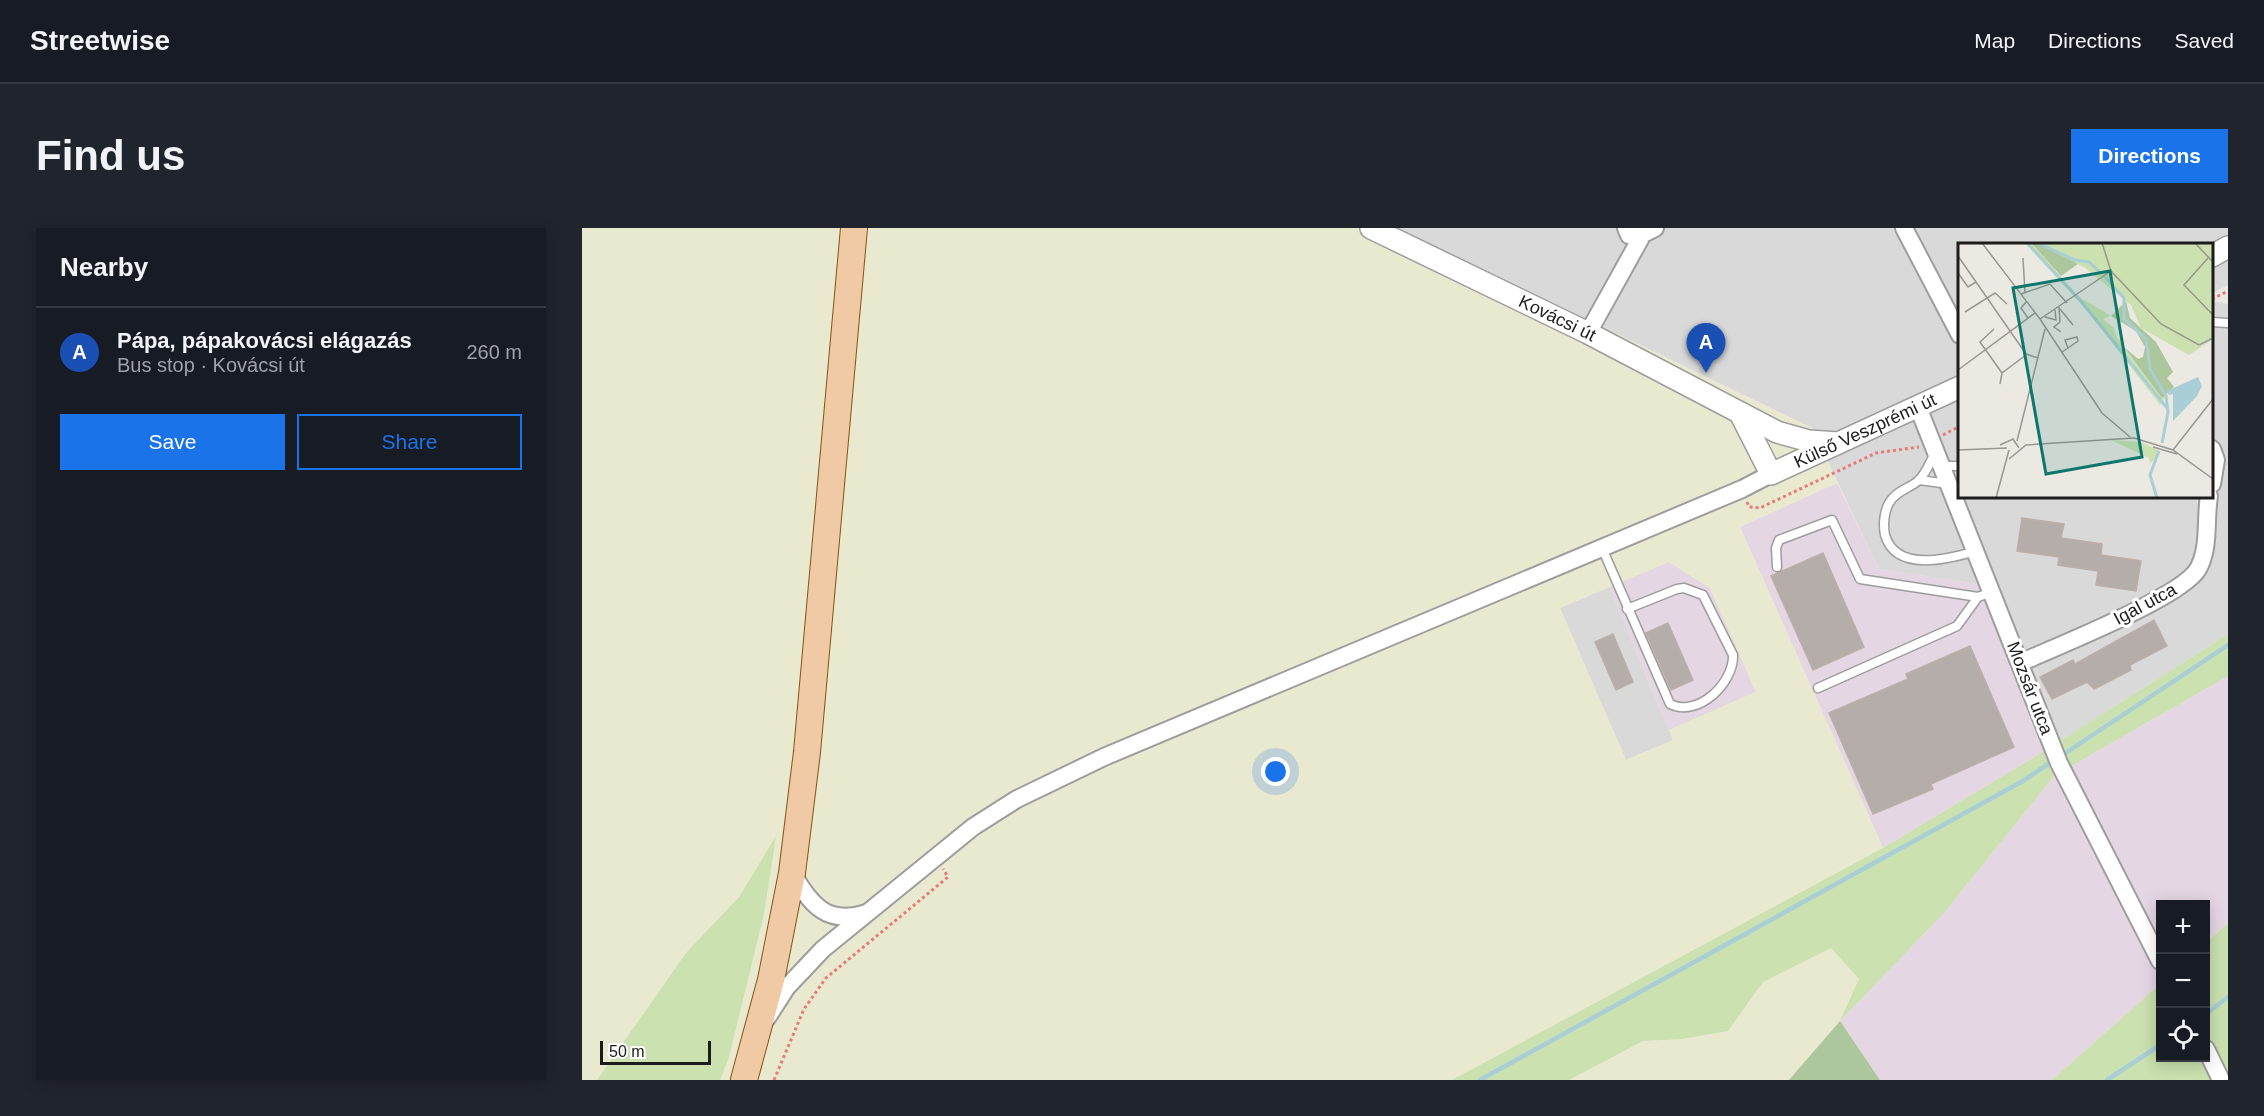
<!DOCTYPE html>
<meta charset="utf-8">
<style>
:root{--surface:#171b24;--page:#20242c;--text:#f1f3f6;--muted:#9ea1a6;--line:#363941;--accent:#1a73e8}
body{margin:0;font-family:Arial,sans-serif;background:var(--page);color:var(--text)}
.controls{position:absolute;right:18px;bottom:18px;display:grid;overflow:hidden;border-radius:0px;box-shadow:0 3px 15px #0003}
.controls button{width:54px;height:54px;display:grid;place-items:center;padding:0;border:0;border-bottom:2px solid var(--line);background:var(--surface);color:var(--text);font:30px sans-serif}
.scale{position:absolute;left:18px;bottom:15px;width:111px;box-sizing:border-box;padding-left:6px;border:3px solid #1c1c1c;border-top:0;font-size:16px;line-height:21px;white-space:nowrap;color:#1c1c1c;-webkit-text-stroke:4px #fff;paint-order:stroke}
.you{position:absolute;left:694px;top:544px;width:21px;height:21px;margin:-15px;border:4px solid #fff;border-radius:50%;background:#1a73e8;box-shadow:0 0 0 9px #1a73e833}
.badge{display:grid;place-items:center;width:39px;height:39px;border-radius:50%;background:var(--accent);color:#fff;font-size:20px;font-weight:700}
.pin{position:absolute;translate:-50% -50px;filter:drop-shadow(0 2px 3px #0008)}
.pin::after{content:'';position:absolute;top:32px;width:21px;height:18px;background:inherit;clip-path:polygon(0 0,100% 0,50% 100%)}
.list{margin:0;padding:0;list-style:none}
h2{display:flex;justify-content:space-between;align-items:center;height:78px;margin:0;padding:0 24px;font-size:26px}
h2 small{font-size:20px;font-weight:400;color:var(--muted)}
.list li{display:grid;grid-template-columns:39px 1fr auto;gap:18px;align-items:center;box-sizing:border-box;height:90px;padding:0 24px;border-top:2px solid var(--line)}
.list b{display:block;font-size:22px;white-space:nowrap}
.list p{margin:0;font-size:20px;white-space:nowrap;color:var(--muted)}
.list em{font-size:20px;font-style:normal;color:var(--muted)}
.actions{display:flex;gap:12px;padding:18px 24px}
.actions a{flex:1;padding:14px 0;border:2px solid var(--accent);border-radius:0px;text-align:center;font-size:21px;color:var(--accent)}
.actions .main{background:var(--accent);color:#fff}
.icon{flex:none;width:33px;height:33px;fill:none;stroke:currentColor;stroke-width:2;stroke-linecap:round;stroke-linejoin:round}
.map{position:relative;flex:none;width:1646px;height:852px;overflow:hidden;border-radius:0px}
header{display:flex;align-items:center;gap:36px;box-sizing:border-box;height:84px;padding:0 30px;background:var(--surface);border-bottom:2px solid var(--line)}
header strong{font-size:28px}
nav{display:flex;gap:33px;margin-inline-start:auto;font-size:21px}
.intro{display:flex;align-items:center;justify-content:space-between;box-sizing:border-box;height:144px;padding:0 36px}
h1{margin:0;font-size:42px}
.button{padding:15px 27px;border-radius:0px;background:var(--accent);color:#fff;font-size:21px;font-weight:700}
main{display:flex;gap:36px;padding:0 36px}
aside{flex:1;background:var(--surface);border-radius:0px;box-shadow:0 3px 15px #0003}
.map>svg:first-child{display:block}
.residential{fill:#dad9d9}
.industrial{fill:#e5d6e3}
.farmland{fill:#e9e9d0;fill-rule:evenodd}
.grass{fill:#cbe1af}
.forest{fill:#adc79d}
.lines{fill:none;stroke-linecap:round;stroke-linejoin:round}
.stream{stroke:#a9ced5;stroke-width:4.5}
.building{fill:#b5ada9;stroke:#bcafa8;stroke-width:1.5}
.service-casing{stroke:#9d9d9d;stroke-width:11}
.minor-casing{stroke:#9d9d9d;stroke-width:20}
.tertiary-casing{stroke:#9d9d9d;stroke-width:24}
.primary-casing{stroke:#825412;stroke-width:28}
.path{stroke:#e87b79;stroke-width:3;stroke-dasharray:3 3;stroke-linecap:butt}
.service{stroke:#fff;stroke-width:8}
.minor{stroke:#fff;stroke-width:16}
.tertiary{stroke:#fff;stroke-width:21}
.primary{stroke:#f0c9a5;stroke-width:26}
.labels{text-anchor:middle;dominant-baseline:central;stroke-width:6;stroke-linejoin:round;paint-order:stroke}
.street-label{font-size:18px;fill:#1c1c1c;stroke:#fff}
.inset-river{fill:none;stroke:#a9ced5;stroke-width:3}
.inset-road{fill:none;stroke:#999793;stroke-width:1.5}
.view{fill:#0f766e;fill-opacity:0.15;stroke:#0f766e;stroke-width:3}
.inset-edge{fill:none;stroke:#1c1c1c;stroke-width:3}
</style>
<header>
<strong>Streetwise</strong>
<nav><a>Map</a><a>Directions</a><a>Saved</a></nav>
</header>
<div class="intro"><h1>Find us</h1><a class="button">Directions</a></div>
<main>
<aside>
<h2>Nearby<small></small></h2>
<ul class="list">
<li><span class="badge" style="background:#1a4fb4">A</span><div><b>Pápa, pápakovácsi elágazás</b><p>Bus stop · Kovácsi út</p></div><em>260 m</em></li>
</ul>
<div class="actions"><a class="main">Save</a><a>Share</a></div>
</aside>
<div class="map">
<svg width="1646" height="852" viewBox="0 0 1646 852">
<rect width="100%" height="100%" fill="#ece9e3"/>
<path class="residential" d="M 816,0 L 1646,0 L 1646,57 L 1630,65 L 1630,16 L 1378,16 L 1378,268 L 1630,268 L 1630,73 L 1646,76 L 1646,406 L 1461,524 L 1397,356 L 1297,341 L 1230,200 Z
M 1027,359 L 1091,512 L 1044,532 L 978,380 Z"/>
<path class="industrial" d="M 1255,255 L 1297,341 L 1397,356 L 1461,524 L 1301,620 L 1158,299 Z
M 1087,334 L 1128,360 L 1174,464 L 1087,502 L 1027,359 Z
M 1646,448 L 1646,695 L 1624,715 L 1624,676 L 1578,676 L 1578,756 L 1470,852 L 1298,852 L 1258,793 L 1361,686 L 1472,548 Z"/>
<path class="farmland" d="M 0,0 L 816,0 L 1230,200 L 1255,255 L 1158,299 L 1301,620 L 870,852 L 0,852 ZM 1087,334 L 1128,360 L 1174,464 L 1087,502 L 1091,512 L 1044,532 L 978,380 Z
M 1249,720 L 1277,751 L 1258,793 L 1207,852 L 987,852 L 1061,813 L 1100,811 L 1146,803 L 1181,754 Z"/>
<path class="grass" d="M 1646,406 L 1646,448 L 1472,548 L 1361,686 L 1258,793 L 1277,751 L 1249,720 L 1181,754 L 1146,803 L 1100,811 L 1061,813 L 987,852 L 870,852 L 1301,620 L 1461,524 Z
M 194,608 L 182,686 L 147,829 L 138,852 L 15,852 L 104,725 L 157,669 Z
M 1646,695 L 1646,852 L 1470,852 L 1578,756 L 1578,830 L 1624,830 L 1624,715 Z"/>
<path class="forest" d="M 1258,793 L 1298,852 L 1207,852 Z"/>
<g class="lines">
<path class="stream" d="M 1479,528 L 1646,417
M 1624,786 L 1646,769
M 898,852 L 1441,553 L 1472,532
M 1525,852 L 1578,817"/>
</g>
<path class="building" d="M 1440,290 L 1482,296 L 1479,310 L 1520,316 L 1519,327 L 1559,333 L 1554,363 L 1514,357 L 1516,343 L 1476,337 L 1477,329 L 1435,323 Z
M 1241,325 L 1282,419 L 1231,442 L 1189,348 Z
M 1572,392 L 1585,418 L 1548,437 L 1549,442 L 1512,461 L 1505,454 L 1470,471 L 1458,449 L 1491,432 L 1493,436 Z
M 1086,395 L 1111,452 L 1089,462 L 1064,405 Z
M 1031,406 L 1051,454 L 1034,462 L 1013,414 Z
M 1388,418 L 1432,519 L 1349,556 L 1351,561 L 1291,586 L 1247,485 L 1326,451 L 1324,446 Z"/>
<g class="lines">
<g class="service-casing">
<path id="service" d="M 1630,94 L 1646,95
M 1353,225 C 1348,234 1344,246 1336,253 C 1326,261 1314,263 1307,275 C 1302,284 1301,297 1303,307 C 1314,345 1367,331 1394,323
M 1360,238 L 1378,238
M 1337,252 L 1367,256
M 1020,320 L 1088,476 C 1116,490 1152,455 1151,427 L 1121,367 L 1102,360 L 1095,361 L 1045,381
M 1195,339 L 1194,320 L 1197,312 L 1250,292 L 1278,351 L 1396,369 L 1410,364
M 1236,460 L 1375,398 L 1396,369"/>
</g>
<g class="minor-casing">
<path id="minor" d="M 1044,0 L 1047,7 L 1061,6
M 1322,0 L 1378,107
M 1006,105 L 1061,6 L 1073,0
M 1336,179 L 1477,535 L 1578,733
M 1630,221 L 1634,232 L 1630,256
M 1438,435 C 1473,419 1600,369 1616,341 C 1628,320 1623,292 1627,268
M 210,645 C 229,676 244,698 284,685
M 185,790 L 205,759 L 241,721 L 391,599 L 435,571 L 522,529 L 1160,261 L 1189,246
M 1624,821 L 1639,852"/>
</g>
<g class="tertiary-casing">
<g id="tertiary">
<path id="s1" d="M 789,0 L 1006,105 L 1195,204 L 1227,213 L 1256,215"/>
<path d="M 1630,28 L 1646,19"/>
<path id="s2" d="M 1158,185 L 1189,246 L 1378,159"/>
</g>
</g>
<g class="primary-casing">
<path id="primary" d="M 162,852 L 189,752 L 210,645 L 225,524 L 272,0"/>
</g>
<path class="path" d="M 1630,71 L 1646,63
M 1361,207 L 1378,198
M 1165,274 L 1167,279 L 1178,280 L 1294,225 L 1337,219
M 192,852 L 222,781 L 244,750 L 366,649 L 361,641"/>
<use href="#service" class="service"/>
<use href="#minor" class="minor"/>
<use href="#tertiary" class="tertiary"/>
<use href="#primary" class="primary"/>
</g>
<g class="labels">
<g class="street-label">
<text stroke="none"><textPath href="#s1" startOffset="207">Kovácsi út</textPath></text>
<text stroke="none"><textPath href="#s2" startOffset="172">Külső Veszprémi út</textPath></text>
<text transform="translate(1563 376) rotate(-28)">Igal utca</text>
<text transform="translate(1448 460) rotate(69)">Mozsár utca</text>
</g>
</g>
<g transform="translate(1376 15)">
<rect width="255" height="255" fill="#ece9e3"/>
<path d="M 67,0 L 73,0 L 121,54 L 153,73 L 145,76 L 156,85 L 159,95 L 204,154 L 210,151 L 202,162 L 132,71 ZM 79,0 L 255,0 L 255,96 L 231,112 L 183,85 L 173,62 L 127,25 ZM 153,197 L 183,199 L 200,207 L 199,215 L 192,220 L 191,215 Z" fill="#cbe1af"/>
<path d="M 73,0 L 79,0 L 120,21 L 103,33 ZM 168,58 L 172,75 L 198,99 L 215,129 L 209,135 L 216,144 L 204,155 L 166,104 L 180,116 L 185,114 L 187,104 L 178,88 L 153,73 Z" fill="#adc79d"/>
<path d="M 240,134 L 244,143 L 239,153 L 215,178 L 215,151 L 211,152 L 209,148 Z" fill="#a9ced5"/>
<path class="inset-river" d="M 69,0 L 122,57 L 209,165M 80,0 L 117,17 L 131,19 L 144,31M 147,34 L 166,55 L 166,76 L 188,96 L 192,126 L 208,153 L 210,169 L 204,200M 199,255 L 192,232 L 201,208"/>
<path class="inset-road" d="M 24,0 L 82,76 L 144,170 L 172,194M 144,0 L 153,28 L 203,81 L 241,102 L 255,95M 237,0 L 255,19M 0,13 L 68,111 L 80,115M 65,15 L 67,50M 250,15 L 226,42 L 255,72M 0,30 L 10,44 L 18,39M 63,51 L 92,41 L 109,60M 68,59 L 63,65 L 70,75M 101,64 L 102,79 L 96,84 L 103,89M 102,66 L 115,82M 7,69 L 37,50 L 49,61M 87,74 L 98,77 L 97,67M 82,76 L 153,28M 36,86 L 22,99 L 44,130M 104,109 L 110,105 L 120,98 L 119,94 L 107,97 L 110,105M 0,127 L 77,70M 42,141 L 44,130 L 68,112M 59,198 L 87,86M 42,202 L 55,196 L 61,205M 195,204 L 219,211M 0,207 L 49,205M 215,207 L 255,156M 51,216 L 68,202 L 176,195 L 215,207 L 255,236M 38,255 L 51,207"/>
<path class="view" d="M 152,28 L 184,214 L 88,231 L 55,45 Z"/>
<rect width="255" height="255" class="inset-edge"/>
</g>
</svg>
<div class="controls">
<button>+</button>
<button>−</button>
<button><svg class="icon" aria-label="locate" viewBox="0 0 24 24"><circle cx="12" cy="12" r="6"/><path d="M12 2v4M12 18v4M2 12h4M18 12h4"/></svg></button>
</div>
<div class="scale">50 m</div>
<div class="you"></div>
<div class="pin badge" style="left:1124px;top:145px;background:#1a4fb4">A</div>
</div>
</main>
